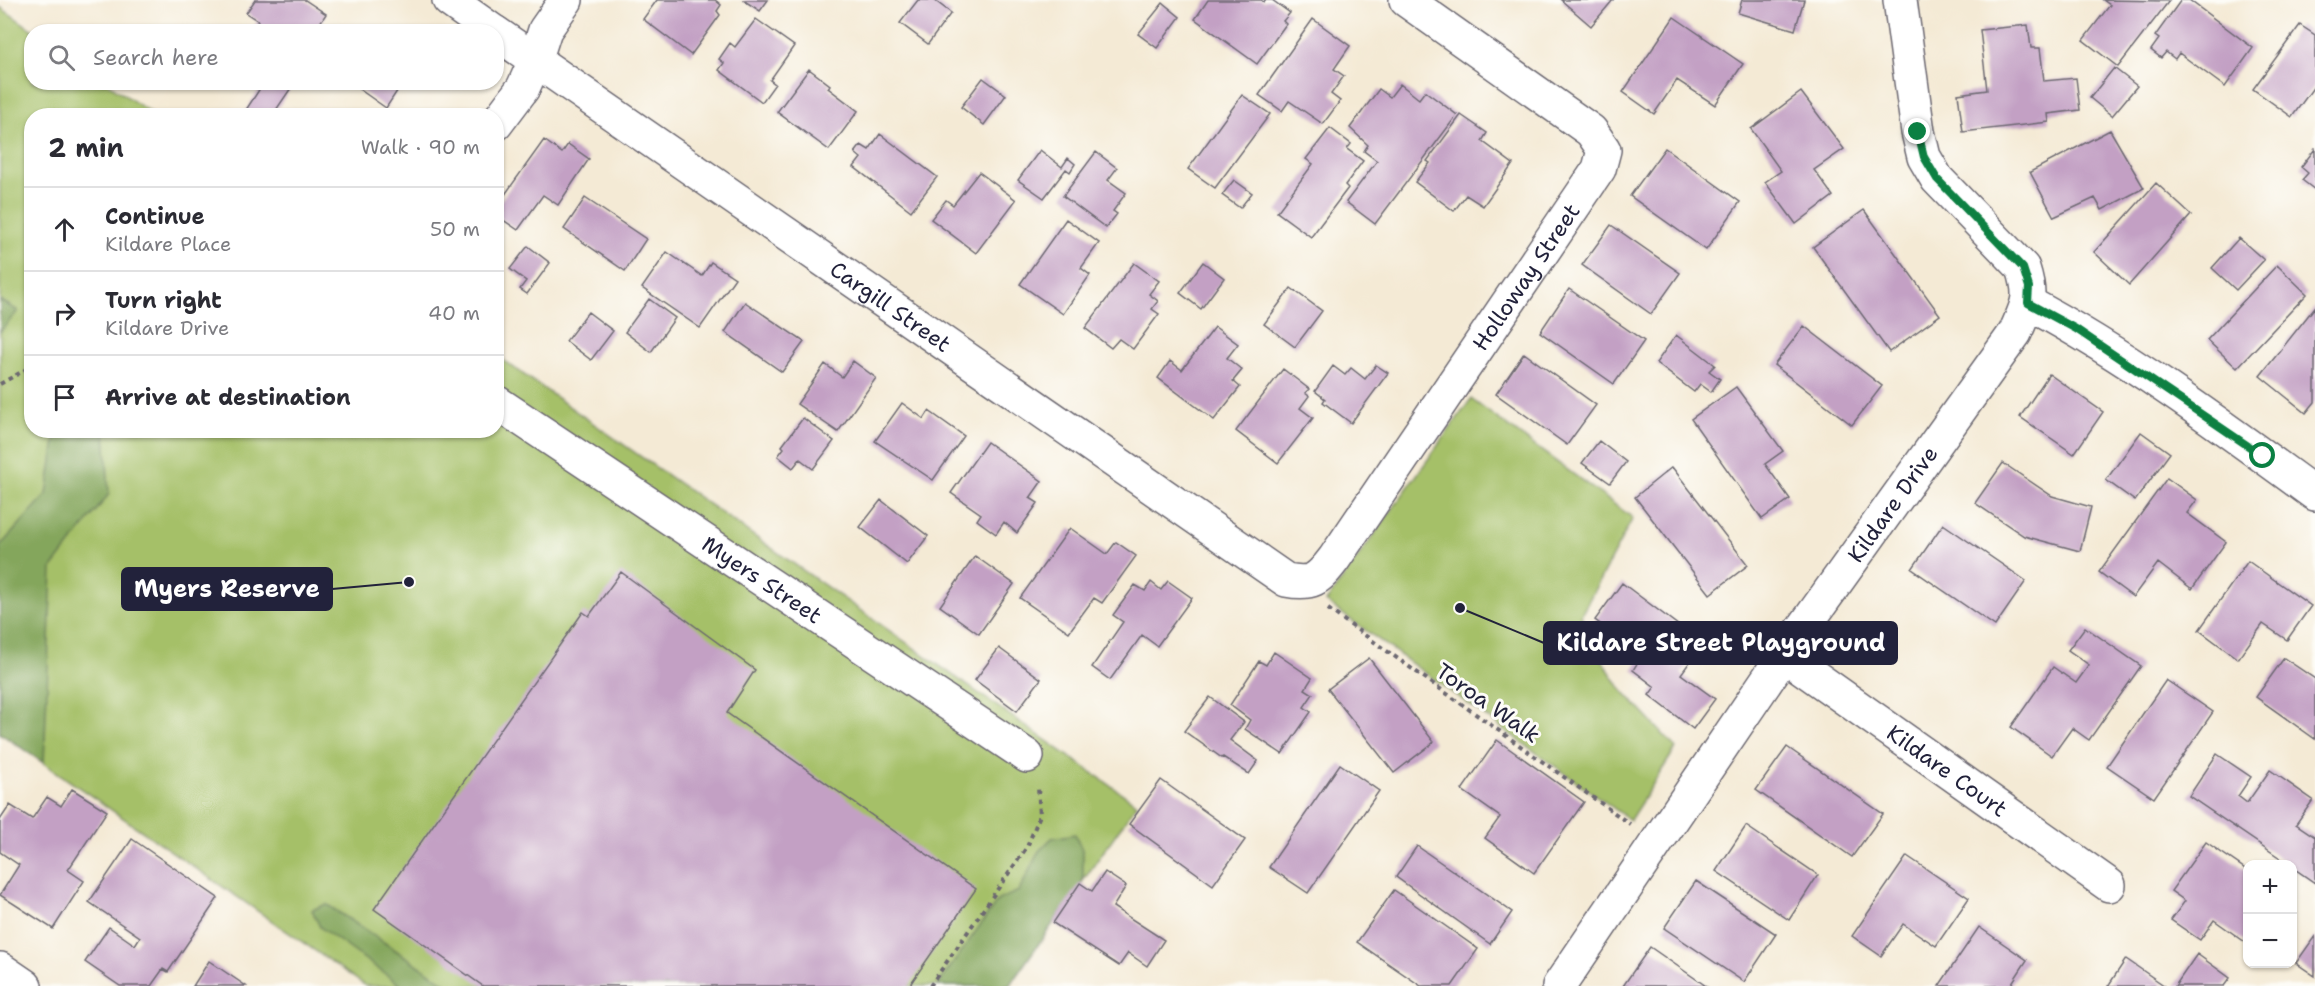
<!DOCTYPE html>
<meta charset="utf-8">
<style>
:root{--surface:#fff;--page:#f7f7f7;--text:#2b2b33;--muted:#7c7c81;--line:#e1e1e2}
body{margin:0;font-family:"Shantell Sans",sans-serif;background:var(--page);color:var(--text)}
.controls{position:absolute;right:18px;bottom:18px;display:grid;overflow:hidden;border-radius:12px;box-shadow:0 2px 4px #0004}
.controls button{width:54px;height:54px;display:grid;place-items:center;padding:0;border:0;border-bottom:2px solid var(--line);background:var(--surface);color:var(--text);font:30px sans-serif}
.stop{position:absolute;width:18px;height:18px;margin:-14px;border:4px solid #0b8043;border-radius:50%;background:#fff}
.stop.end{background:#0b8043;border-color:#fff;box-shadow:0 2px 6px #0008}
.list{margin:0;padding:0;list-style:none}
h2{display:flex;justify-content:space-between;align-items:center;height:78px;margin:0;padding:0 24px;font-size:26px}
h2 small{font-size:20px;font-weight:400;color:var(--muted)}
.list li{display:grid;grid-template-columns:39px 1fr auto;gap:18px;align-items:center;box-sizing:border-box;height:84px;padding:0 24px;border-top:2px solid var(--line)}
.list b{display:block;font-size:22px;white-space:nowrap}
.list p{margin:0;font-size:20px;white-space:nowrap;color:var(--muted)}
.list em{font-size:20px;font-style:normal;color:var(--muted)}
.icon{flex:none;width:33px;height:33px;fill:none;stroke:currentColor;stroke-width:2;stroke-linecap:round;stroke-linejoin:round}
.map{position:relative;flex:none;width:2315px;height:986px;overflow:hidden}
.search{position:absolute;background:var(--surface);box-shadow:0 2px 4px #0004;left:24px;top:24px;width:480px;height:66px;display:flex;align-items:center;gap:15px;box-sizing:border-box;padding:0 21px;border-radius:24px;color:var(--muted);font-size:22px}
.panel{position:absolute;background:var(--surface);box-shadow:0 2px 4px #0004;left:24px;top:108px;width:480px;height:330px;border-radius:24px}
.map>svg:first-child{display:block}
.green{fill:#a5c067;stroke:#647151;stroke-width:1.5}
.forest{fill:#84a65c;stroke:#53644c;stroke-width:1.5}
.building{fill:#c3a0c4}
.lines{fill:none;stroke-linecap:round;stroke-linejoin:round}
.minor-casing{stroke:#6c6871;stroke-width:36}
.path{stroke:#6c6871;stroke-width:4;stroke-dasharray:4.5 4.5;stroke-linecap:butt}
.minor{stroke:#fff;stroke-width:33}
.route{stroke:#0b8043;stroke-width:8}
.labels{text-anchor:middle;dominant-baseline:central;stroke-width:6;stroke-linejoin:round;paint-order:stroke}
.street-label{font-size:22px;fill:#22223b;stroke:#fdfcf7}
.leader{fill:none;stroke:#22223b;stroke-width:2}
.callout-dot{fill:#22223b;stroke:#fdfcf7;stroke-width:2}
.callout{fill:#22223b;stroke:#22223b;stroke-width:2}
.callout-label{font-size:24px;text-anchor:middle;font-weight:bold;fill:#fff}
</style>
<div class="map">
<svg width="2315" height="986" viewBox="0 0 2315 986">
<rect width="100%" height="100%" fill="#fdfcf7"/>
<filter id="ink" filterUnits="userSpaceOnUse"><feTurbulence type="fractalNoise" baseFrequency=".0167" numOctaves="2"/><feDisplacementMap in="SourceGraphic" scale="12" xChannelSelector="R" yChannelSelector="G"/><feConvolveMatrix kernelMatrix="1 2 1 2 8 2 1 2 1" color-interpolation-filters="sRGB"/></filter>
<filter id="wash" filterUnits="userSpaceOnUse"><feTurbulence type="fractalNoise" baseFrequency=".008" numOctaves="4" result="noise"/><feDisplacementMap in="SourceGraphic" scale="24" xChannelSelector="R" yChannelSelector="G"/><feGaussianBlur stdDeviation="1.35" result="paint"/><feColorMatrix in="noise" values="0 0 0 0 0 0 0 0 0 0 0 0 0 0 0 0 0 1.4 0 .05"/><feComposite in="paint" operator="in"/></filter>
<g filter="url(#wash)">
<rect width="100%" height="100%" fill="#f4ead5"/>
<path class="green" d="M 0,7 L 34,31 L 32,32 L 32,82 L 107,83 L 154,115 L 32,116 L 32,430 L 496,430 L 497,356 L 1137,804 L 1009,986 L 366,986 L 0,733 Z
M 1471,399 L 1633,518 L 1581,615 L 1594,648 L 1621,689 L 1676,748 L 1630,820 L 1326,602 Z"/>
<path class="forest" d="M 0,300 L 18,311 L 0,332 Z
M 105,431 L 109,494 L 52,568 L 44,763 L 0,733 L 0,546 L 47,494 L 56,434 Z
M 1075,834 L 1083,852 L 1083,881 L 1009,986 L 937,986 L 998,900 L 1019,891 L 1039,851 L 1052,838 Z
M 326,904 L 450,986 L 402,986 L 320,927 L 312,910 Z"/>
<g id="blocks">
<path class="building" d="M 255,0 L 305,0 L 326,14 L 314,32 L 250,32 L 258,21 L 246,13 Z
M 657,0 L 715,0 L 721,5 L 717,11 L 720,15 L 691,55 L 643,19 Z
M 743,0 L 768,0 L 760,11 Z
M 918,0 L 934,0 L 951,13 L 928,44 L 900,23 Z
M 1208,0 L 1261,0 L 1264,2 L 1265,0 L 1272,0 L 1290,13 L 1283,21 L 1286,24 L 1257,64 L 1195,19 Z
M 1561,0 L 1613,0 L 1591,26 Z
M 1742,0 L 1804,0 L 1795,30 L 1738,13 Z
M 2103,0 L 2169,1 L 2118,67 L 2083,40 L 2110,5 Z
M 2181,0 L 2189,0 L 2253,48 L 2225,87 L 2179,53 L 2175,59 L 2166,52 L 2161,58 L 2151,50 L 2159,39 L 2155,36 Z
M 1163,3 L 1180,17 L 1157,48 L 1138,34 Z
M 1674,17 L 1743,64 L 1715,105 L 1677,80 L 1654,114 L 1623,92 Z
M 756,19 L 794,46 L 770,80 L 775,84 L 762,102 L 719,70 L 724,63 L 719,59 L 730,43 L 735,47 Z
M 1313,19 L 1350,46 L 1334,69 L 1344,76 L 1331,94 L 1340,101 L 1323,124 L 1289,101 L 1282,111 L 1259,95 Z
M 2028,25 L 2031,48 L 2040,48 L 2044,81 L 2076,78 L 2080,110 L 2048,114 L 2049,122 L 1963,132 L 1958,94 L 1987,90 L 1980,30 Z
M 2300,25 L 2315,35 L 2315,85 L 2292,117 L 2253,89 Z
M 2114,68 L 2137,86 L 2112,116 L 2090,98 Z
M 809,69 L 830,85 L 828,88 L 858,111 L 829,150 L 777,112 Z
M 983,78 L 1006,95 L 984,125 L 961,107 Z
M 247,82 L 295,82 L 272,116 L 242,116 L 259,90 Z
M 349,82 L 403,82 L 386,108 Z
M 1400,84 L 1419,99 L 1425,91 L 1457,115 L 1375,224 L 1346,202 L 1377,161 L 1364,151 L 1368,145 L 1350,128 L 1379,89 L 1390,97 Z
M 1801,92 L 1844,149 L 1814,170 L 1833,196 L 1796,224 L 1765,182 L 1781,171 L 1751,129 Z
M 1242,95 L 1270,114 L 1215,188 L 1188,169 Z
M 1461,115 L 1487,133 L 1482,141 L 1513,164 L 1483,206 L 1466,195 L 1454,211 L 1415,182 L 1430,163 L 1427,161 Z
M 1330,128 L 1351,144 L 1347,149 L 1363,161 L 1345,185 L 1348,188 L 1311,237 L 1277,212 L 1313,164 L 1306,159 Z
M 2110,130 L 2144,188 L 2102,210 L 2095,198 L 2054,217 L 2030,172 Z
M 880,134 L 937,177 L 911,211 L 854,167 L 861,158 L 855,153 L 861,145 L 869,150 Z
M 544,140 L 562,153 L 568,144 L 589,159 L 558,205 L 543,195 L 518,230 L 496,215 L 496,207 Z
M 1665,148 L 1740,202 L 1706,250 L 1630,196 Z
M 2315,149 L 2315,190 L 2302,180 L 2308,173 L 2301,167 Z
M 1040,150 L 1062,167 L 1068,158 L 1075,164 L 1070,172 L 1066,169 L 1044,198 L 1018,180 Z
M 1096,152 L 1117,168 L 1108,180 L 1126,193 L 1113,211 L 1117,214 L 1106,228 L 1063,196 Z
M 979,172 L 1016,200 L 976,253 L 931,219 L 946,200 L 953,205 Z
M 1234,180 L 1252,193 L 1240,208 L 1222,195 Z
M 2156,183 L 2191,215 L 2129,285 L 2094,252 Z
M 585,198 L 646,239 L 625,271 L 564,229 Z
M 1864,210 L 1940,315 L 1889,352 L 1813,247 Z
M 1066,219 L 1099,243 L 1081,268 L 1090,275 L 1063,314 L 1020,284 Z
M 1611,225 L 1680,273 L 1651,314 L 1582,265 Z
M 2239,238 L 2264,260 L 2236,290 L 2212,268 Z
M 528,246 L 550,263 L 527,294 L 520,289 L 526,281 L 510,269 Z
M 667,252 L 702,276 L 711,262 L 735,278 L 700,328 L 642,288 Z
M 1203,262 L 1224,278 L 1201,309 L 1180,293 Z
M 1134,263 L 1159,281 L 1149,294 L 1158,301 L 1152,309 L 1159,314 L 1133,349 L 1119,339 L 1111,348 L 1085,328 Z
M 2277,265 L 2307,294 L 2237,368 L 2207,340 Z
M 1291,288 L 1322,311 L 1295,347 L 1264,324 Z
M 1569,289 L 1644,341 L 1614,384 L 1540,332 Z
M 649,299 L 675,318 L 651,352 L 625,332 Z
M 745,302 L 804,342 L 782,372 L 725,332 Z
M 2315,307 L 2315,402 L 2306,413 L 2260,376 Z
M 588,312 L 613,331 L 591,360 L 566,341 Z
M 1804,326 L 1882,386 L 1852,425 L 1774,365 Z
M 1215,327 L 1238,344 L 1227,358 L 1242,370 L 1233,381 L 1240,387 L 1214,420 L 1158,378 L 1170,361 L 1182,370 Z
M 1676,335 L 1715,365 L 1709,371 L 1720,379 L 1711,392 L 1700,384 L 1694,392 L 1656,363 Z
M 1524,353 L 1596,405 L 1567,445 L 1496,394 Z
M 853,361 L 876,378 L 838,432 L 797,404 L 825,364 L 842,377 Z
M 1376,365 L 1388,373 L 1351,423 L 1323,402 L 1325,399 L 1315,391 L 1333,366 L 1345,375 L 1351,368 L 1365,379 Z
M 1283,369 L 1309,389 L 1305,393 L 1309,396 L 1300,408 L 1313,418 L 1278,463 L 1236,431 Z
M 2049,374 L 2103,412 L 2074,454 L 2020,417 Z
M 1736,387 L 1783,451 L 1765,464 L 1790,499 L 1762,519 L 1691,419 Z
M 902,403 L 924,419 L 929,411 L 964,436 L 933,480 L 875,441 Z
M 803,418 L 834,441 L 813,469 L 800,459 L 793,468 L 778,456 L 784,448 L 782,446 Z
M 2141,432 L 2170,453 L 2135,501 L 2106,480 Z
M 1599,441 L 1626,462 L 1610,483 L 1582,463 Z
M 987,442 L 1042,481 L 1030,498 L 1038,503 L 1017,533 L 1004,522 L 996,534 L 977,520 L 981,514 L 951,493 Z
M 2003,463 L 2052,496 L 2091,507 L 2080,551 L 2024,536 L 1975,503 Z
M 1672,467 L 1748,565 L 1710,594 L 1635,497 Z
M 2167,478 L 2197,500 L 2187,513 L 2226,542 L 2192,589 L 2158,563 L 2133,597 L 2099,572 Z
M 881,500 L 928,536 L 907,564 L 860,527 Z
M 1943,524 L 2026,581 L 1995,626 L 1912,569 Z
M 1070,528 L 1107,554 L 1116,542 L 1136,556 L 1102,603 L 1094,598 L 1069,632 L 1020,598 Z
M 975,556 L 1014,584 L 979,634 L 940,606 Z
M 2248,561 L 2311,606 L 2287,640 L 2263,624 L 2238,659 L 2199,630 Z
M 621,572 L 755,670 L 727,713 L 976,889 L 909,986 L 483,986 L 374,909 L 583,612 L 589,616 Z
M 1168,581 L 1192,598 L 1157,646 L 1142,635 L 1110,680 L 1092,667 L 1123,622 L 1113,615 L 1135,585 L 1145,591 L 1151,582 L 1161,590 Z
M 1622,583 L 1703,644 L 1681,674 L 1715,699 L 1693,729 L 1649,695 L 1655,687 L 1633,670 L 1638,662 L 1626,653 L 1631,647 L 1595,620 Z
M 2085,627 L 2141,666 L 2089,740 L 2072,728 L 2052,756 L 2011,727 L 2053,667 L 2076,683 L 2089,665 L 2068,650 Z
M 999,648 L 1041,679 L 1017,711 L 975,680 Z
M 1274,652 L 1312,678 L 1305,689 L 1313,694 L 1304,707 L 1311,712 L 1282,754 L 1245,729 L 1250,720 L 1230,705 L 1259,661 L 1266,665 Z
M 1369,658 L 1434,742 L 1394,773 L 1328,689 Z
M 2284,658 L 2315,679 L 2315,739 L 2256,697 Z
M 2166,680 L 2213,712 L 2154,798 L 2107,766 Z
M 1210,697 L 1244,722 L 1230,740 L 1258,761 L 1249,774 L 1223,757 L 1222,758 L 1184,731 Z
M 1497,740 L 1584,802 L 1534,873 L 1485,838 L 1500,817 L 1462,790 Z
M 1787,747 L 1883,814 L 1852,857 L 1756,790 Z
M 2217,754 L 2251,777 L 2238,796 L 2247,803 L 2270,770 L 2313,800 L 2296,824 L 2315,837 L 2315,883 L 2292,867 L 2292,864 L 2289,864 L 2189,796 Z
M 1340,764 L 1379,791 L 1308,893 L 1269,867 Z
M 1161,780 L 1245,840 L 1213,885 L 1129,824 Z
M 72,789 L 107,811 L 68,870 L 84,881 L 53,929 L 0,895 L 19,865 L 0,852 L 0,820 L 10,805 L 32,819 L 47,797 L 61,806 Z
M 1746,826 L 1818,875 L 1789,920 L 1716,871 Z
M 132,839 L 218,898 L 168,972 L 163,969 L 151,986 L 120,986 L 85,962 L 109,927 L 135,945 L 140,937 L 89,902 Z
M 2206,842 L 2248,871 L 2248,944 L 2214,920 L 2200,940 L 2171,920 L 2185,901 L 2171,891 Z
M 1417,846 L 1512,912 L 1490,944 L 1396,877 Z
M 1907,856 L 1969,898 L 1936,946 L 1903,924 L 1881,956 L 1852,936 Z
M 1105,872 L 1126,886 L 1113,907 L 1164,940 L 1147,966 L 1128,953 L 1119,966 L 1053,923 L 1080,883 L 1092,891 Z
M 1696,881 L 1776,934 L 1744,982 L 1664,928 Z
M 1394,890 L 1478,949 L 1452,986 L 1421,986 L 1357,942 Z
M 1979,927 L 2027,960 L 2010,986 L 1939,986 Z
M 2315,936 L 2315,976 L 2296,963 Z
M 1650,947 L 1706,986 L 1623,986 Z
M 2197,954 L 2230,978 L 2224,986 L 2175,986 Z
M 2126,959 L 2165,986 L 2108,986 Z
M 209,961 L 246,986 L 193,986 Z"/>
</g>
</g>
<g filter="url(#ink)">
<use href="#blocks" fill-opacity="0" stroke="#6c6871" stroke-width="1.5"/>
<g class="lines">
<g class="minor-casing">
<g id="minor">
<path d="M 449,0 L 494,32"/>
<path id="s1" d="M 496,33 L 1286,580 C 1312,585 1318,580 1334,559 L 1599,169 L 1604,150 L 1591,131 L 1406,0"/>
<path d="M 496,124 L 523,88 L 535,61 L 545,30 L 566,0"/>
<path d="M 2028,303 C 2129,357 2222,426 2315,494"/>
<path id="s2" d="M 496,402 L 1027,756"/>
<path id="s3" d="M 1784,655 L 2109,885"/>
<path d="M 0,969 L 25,986"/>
<path id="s4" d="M 1559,986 L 1784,655 L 2015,333 C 2027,305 2033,299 2023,268 L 1937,179 L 1924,157 L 1918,132 L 1900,0"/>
</g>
</g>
<path class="path" d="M 0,384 L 32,366
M 1328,609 L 1630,824
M 930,986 L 1027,847 L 1040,815 L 1038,788"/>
<use href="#minor" class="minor"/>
</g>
</g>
<g class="lines" filter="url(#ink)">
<path class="route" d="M 1918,132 L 1924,157 L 1937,179 L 2023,268 L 2029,287 L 2028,303 L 2076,329 L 2263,456"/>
</g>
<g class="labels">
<g class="street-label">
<text stroke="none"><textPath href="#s1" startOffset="1359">Holloway Street</textPath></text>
<text stroke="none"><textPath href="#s1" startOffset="480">Cargill Street</textPath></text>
<text stroke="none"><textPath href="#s4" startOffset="586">Kildare Drive</textPath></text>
<text stroke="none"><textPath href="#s2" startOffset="320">Myers Street</textPath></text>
<text transform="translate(1488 703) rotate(35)">Toroa Walk</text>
<text stroke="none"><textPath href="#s3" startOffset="200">Kildare Court</textPath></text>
</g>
</g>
<path class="leader" d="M409 582L332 589M1460 608L1544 643"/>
<g class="callout-dot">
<circle cx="409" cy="582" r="6"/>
<circle cx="1460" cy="608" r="6"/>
</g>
<g class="callout">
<rect x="122" y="568" width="210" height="42" rx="6"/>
<rect x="1544" y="622" width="353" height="42" rx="6"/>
</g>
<g class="callout-label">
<text x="227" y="597">Myers Reserve</text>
<text x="1721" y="651">Kildare Street Playground</text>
</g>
</svg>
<div class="controls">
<button>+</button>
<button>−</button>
</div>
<div class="stop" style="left:2263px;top:456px"></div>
<div class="stop end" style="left:1918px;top:132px"></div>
<div class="search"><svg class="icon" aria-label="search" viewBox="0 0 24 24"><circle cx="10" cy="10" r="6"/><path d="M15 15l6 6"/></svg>Search here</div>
<section class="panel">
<h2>2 min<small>Walk · 90 m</small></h2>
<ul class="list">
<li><svg class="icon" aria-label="ahead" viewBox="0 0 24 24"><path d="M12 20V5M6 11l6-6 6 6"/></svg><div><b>Continue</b><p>Kildare Place</p></div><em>50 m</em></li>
<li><svg class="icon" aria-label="right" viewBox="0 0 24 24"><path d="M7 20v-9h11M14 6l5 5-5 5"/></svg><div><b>Turn right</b><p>Kildare Drive</p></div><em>40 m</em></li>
<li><svg class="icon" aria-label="arrive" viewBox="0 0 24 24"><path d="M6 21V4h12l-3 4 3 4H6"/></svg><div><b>Arrive at destination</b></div></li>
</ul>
</section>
</div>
